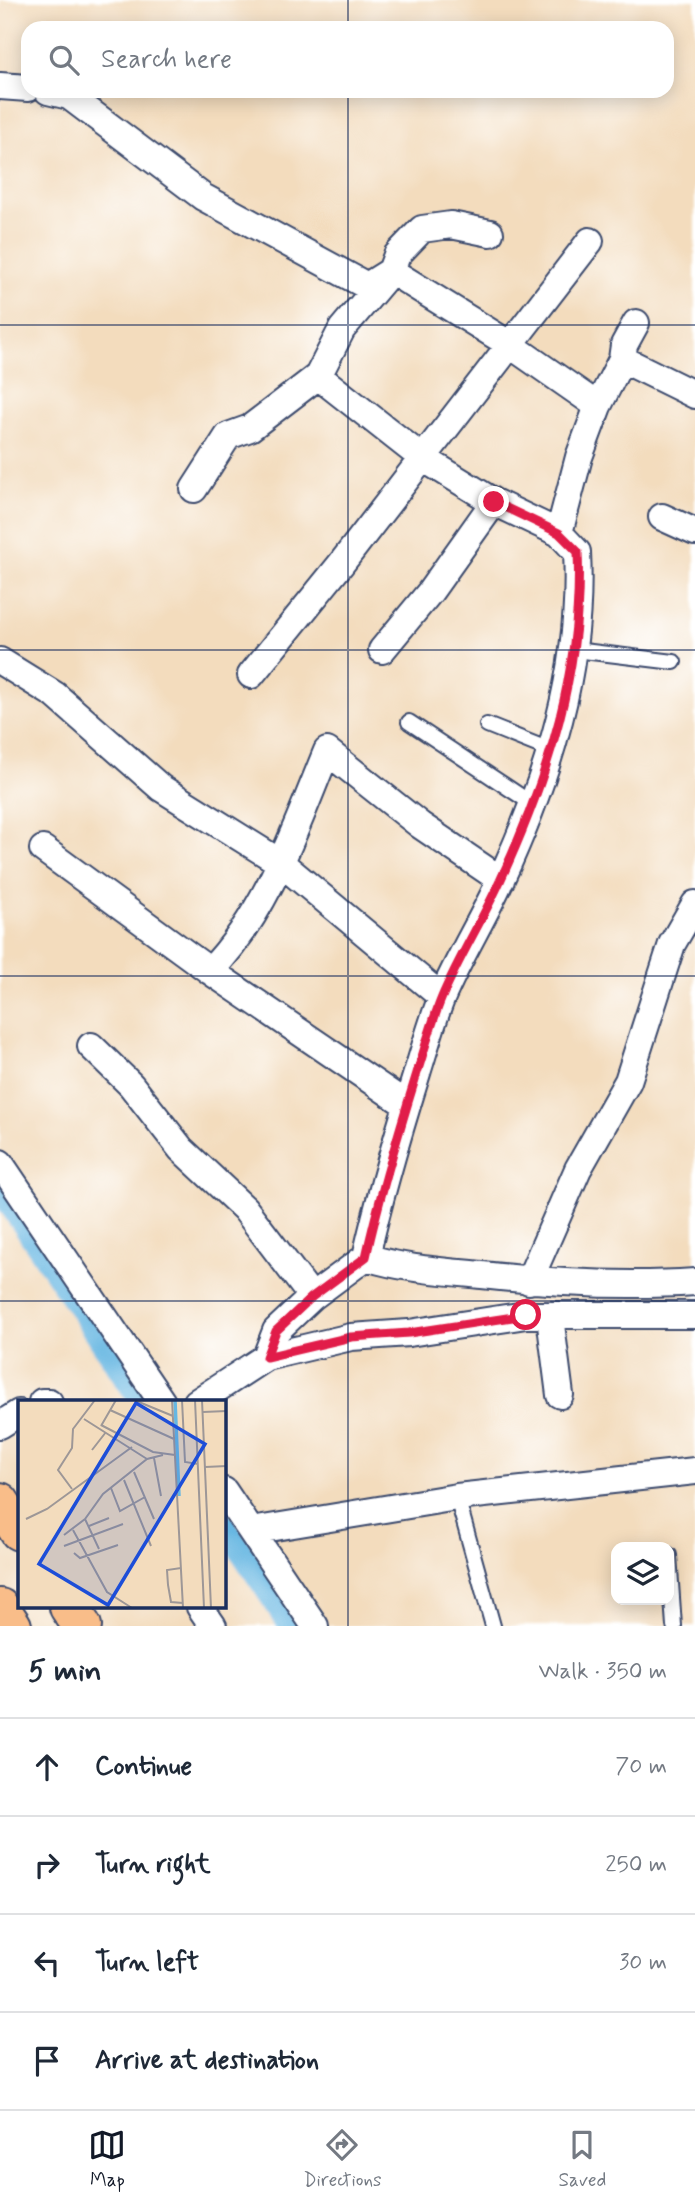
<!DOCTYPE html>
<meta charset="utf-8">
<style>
:root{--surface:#fff;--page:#f6f6f7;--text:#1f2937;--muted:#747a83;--line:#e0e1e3;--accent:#111827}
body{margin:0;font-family:Mynerve,sans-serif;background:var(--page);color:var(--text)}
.controls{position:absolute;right:21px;bottom:21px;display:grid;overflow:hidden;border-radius:14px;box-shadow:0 4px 18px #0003}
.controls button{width:63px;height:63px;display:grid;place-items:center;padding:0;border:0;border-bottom:2px solid var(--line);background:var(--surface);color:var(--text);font:35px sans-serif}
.stop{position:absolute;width:21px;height:21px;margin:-16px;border:5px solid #e11d48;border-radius:50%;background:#fff}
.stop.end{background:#e11d48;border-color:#fff;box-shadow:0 2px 7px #0008}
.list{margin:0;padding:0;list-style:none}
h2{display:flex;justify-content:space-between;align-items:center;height:91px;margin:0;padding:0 28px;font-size:30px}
h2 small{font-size:23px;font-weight:400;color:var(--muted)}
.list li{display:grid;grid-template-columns:46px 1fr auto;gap:21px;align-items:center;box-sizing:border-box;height:98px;padding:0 28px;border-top:2px solid var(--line)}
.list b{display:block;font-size:26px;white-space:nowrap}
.list em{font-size:23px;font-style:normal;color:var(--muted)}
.icon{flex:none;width:38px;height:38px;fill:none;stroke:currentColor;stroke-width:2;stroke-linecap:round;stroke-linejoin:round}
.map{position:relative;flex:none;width:695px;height:1626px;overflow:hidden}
.search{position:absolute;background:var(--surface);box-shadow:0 4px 18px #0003;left:21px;right:21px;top:21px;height:77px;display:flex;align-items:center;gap:18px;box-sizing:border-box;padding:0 24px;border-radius:21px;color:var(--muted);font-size:26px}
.sheet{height:483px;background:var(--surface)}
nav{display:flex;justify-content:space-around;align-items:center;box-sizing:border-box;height:98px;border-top:2px solid var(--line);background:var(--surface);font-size:19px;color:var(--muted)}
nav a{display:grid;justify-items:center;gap:4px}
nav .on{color:var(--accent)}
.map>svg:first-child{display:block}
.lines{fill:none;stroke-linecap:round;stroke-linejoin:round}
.canal{stroke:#67b7e2;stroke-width:24}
.lane-casing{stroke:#3b496c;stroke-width:18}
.street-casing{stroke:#3b496c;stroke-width:30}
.primary-casing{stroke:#3b496c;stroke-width:42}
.lane{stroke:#fff;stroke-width:14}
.street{stroke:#fff;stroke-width:26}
.primary{stroke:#f9bd89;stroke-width:38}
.route{stroke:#e11d48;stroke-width:9}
.grid{fill:none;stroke:#1b2f5e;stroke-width:2;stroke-opacity:0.55}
.inset-river{fill:none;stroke:#67b7e2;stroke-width:3.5}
.inset-road{fill:none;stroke:#9d9797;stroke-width:2}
.view{fill:#1d4ed8;fill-opacity:0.15;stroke:#1d4ed8;stroke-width:3.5}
.inset-edge{fill:none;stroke:#1b2f5e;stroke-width:3.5}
</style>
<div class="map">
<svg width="695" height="1626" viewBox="0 0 695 1626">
<rect width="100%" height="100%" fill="#fff"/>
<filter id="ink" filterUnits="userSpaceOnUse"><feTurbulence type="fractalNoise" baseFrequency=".0143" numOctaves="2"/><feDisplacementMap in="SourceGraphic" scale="14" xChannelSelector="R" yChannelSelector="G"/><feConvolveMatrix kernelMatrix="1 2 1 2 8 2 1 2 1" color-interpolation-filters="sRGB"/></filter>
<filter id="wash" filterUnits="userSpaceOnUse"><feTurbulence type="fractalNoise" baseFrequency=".00686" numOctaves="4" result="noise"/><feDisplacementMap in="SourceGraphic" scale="28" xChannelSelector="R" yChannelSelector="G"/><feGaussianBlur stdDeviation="1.57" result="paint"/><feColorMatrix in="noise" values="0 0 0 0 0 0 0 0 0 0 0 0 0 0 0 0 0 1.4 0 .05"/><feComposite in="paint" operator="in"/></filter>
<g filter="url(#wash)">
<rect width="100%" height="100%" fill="#f3dcbd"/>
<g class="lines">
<path class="canal" d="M 0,1189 L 142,1402
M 224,1525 L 291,1626"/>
</g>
</g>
<g filter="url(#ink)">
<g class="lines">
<g class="lane-casing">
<path id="lane" d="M 575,650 L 674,662
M 409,722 L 534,805
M 487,725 L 552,751
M 457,1497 L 493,1626
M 669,1555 L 674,1626"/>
</g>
<g class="street-casing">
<path id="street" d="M 0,86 L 28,88
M 48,91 L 69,96 L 203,197 L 367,286 L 391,271 L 509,344 L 598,406
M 622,359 L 695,395
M 318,376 L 421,457 L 494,502 L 559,533
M 194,489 L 228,436 L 250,428 L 318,376 L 342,329 L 391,271 L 397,255 L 422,229 L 451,225 L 490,233
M 662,517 L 695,532
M 382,650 L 430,592 L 494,502
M 0,661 L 55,695 L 161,788 L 281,863 L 442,997
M 251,675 L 341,564 L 590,241
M 43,849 L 210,971 L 407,1105
M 210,971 C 268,912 296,826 327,751 L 420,825 L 501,880
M 91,1046 L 131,1085 L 181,1149 L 245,1209 L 312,1297
M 0,1163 L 162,1402
M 366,1257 C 404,1269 442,1271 482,1275 C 553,1283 623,1287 695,1282
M 529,1281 L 578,1169 L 628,1081 L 672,944 L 695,904
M 550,1317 L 560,1395
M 266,1357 L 276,1331 L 312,1297 L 366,1257 C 380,1194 398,1134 417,1073 C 425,1048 432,1021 442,997 C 459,957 483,919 501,879 C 549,775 583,667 577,552 L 559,533 L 579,457 L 598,406 L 622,359 L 624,345 L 636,323
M 42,1402 L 49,1402
M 197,1402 L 266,1357 L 351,1337 L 409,1333 L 526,1315 L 695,1315
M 0,1425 L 19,1413
M 224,1491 L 315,1626
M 251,1531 L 457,1497 L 695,1471
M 200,1607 L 213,1626"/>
</g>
<g class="primary-casing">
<path id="primary" d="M 0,1502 L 19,1531
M 69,1607 L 82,1626
M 0,1608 L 12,1626"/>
</g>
<use href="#lane" class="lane"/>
<use href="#street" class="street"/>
<use href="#primary" class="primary"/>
</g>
</g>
<g class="lines" filter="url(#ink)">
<path class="route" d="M 494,502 L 559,533 L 578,552 C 583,667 549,775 501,879 C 483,919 459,957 442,997 C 432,1021 425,1048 417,1073 C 398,1134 380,1194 366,1257 L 312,1297 L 276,1331 L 266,1357 L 351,1337 L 409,1333 L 526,1315"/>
</g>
<path class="grid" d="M 348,0 L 348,28M 348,91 L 348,1626M 0,325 L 695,325M 0,650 L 695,650M 0,976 L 695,976M 0,1301 L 695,1301"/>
<g transform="translate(18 1400)">
<rect width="208" height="208" fill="#f3dcbd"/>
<path class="inset-river" d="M 157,0 L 161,96"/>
<path class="inset-road" d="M 116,0 L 155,16M 154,0 L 165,208M 164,0 L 167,62 L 180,64M 177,0 L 186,208M 184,0 L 193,208M 92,10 L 156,39M 185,12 L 209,11M 66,19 L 129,59M 83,25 L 135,52 L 157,55M 83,26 L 98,0M 74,50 L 88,32M 136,58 L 143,96M 187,67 L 209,66M 116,72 L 136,119M 106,80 L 133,146M 93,88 L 102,111 L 127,97M 54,89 L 40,70 L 54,48 L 55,29 L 77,0M 8,119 L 29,109 L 114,47M 67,119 L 81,149M 71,126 L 91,118M 55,130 L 89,192 L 114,208M 46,135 L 67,119 L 85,94 L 129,59 L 145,55M 46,146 L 105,124M 56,153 L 62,158 L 100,145M 163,168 L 149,170 L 150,185 L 153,202 L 165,203"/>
<path class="view" d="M 118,3 L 187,44 L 90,205 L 21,164 Z"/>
<rect width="208" height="208" class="inset-edge"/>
</g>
</svg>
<div class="controls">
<button><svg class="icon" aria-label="layers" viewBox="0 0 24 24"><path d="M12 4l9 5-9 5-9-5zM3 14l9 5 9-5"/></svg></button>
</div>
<div class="stop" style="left:526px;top:1315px"></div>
<div class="stop end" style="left:494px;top:502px"></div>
<div class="search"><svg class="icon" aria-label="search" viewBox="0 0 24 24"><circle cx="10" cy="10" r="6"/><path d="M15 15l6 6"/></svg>Search here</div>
</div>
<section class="sheet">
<h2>5 min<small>Walk · 350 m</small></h2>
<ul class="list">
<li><svg class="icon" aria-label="ahead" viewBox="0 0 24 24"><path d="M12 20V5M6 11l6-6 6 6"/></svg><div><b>Continue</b></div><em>70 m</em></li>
<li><svg class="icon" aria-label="right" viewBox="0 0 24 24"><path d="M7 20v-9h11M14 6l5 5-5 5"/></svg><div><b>Turn right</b></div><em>250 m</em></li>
<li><svg class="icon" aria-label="left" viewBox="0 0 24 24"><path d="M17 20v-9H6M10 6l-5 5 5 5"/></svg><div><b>Turn left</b></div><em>30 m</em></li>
<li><svg class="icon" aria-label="arrive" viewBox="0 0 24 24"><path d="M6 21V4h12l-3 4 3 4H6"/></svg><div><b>Arrive at destination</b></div></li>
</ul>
</section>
<nav>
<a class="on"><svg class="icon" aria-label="map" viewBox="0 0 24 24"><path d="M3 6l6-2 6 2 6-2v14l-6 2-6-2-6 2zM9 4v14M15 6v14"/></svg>Map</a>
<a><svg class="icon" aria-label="directions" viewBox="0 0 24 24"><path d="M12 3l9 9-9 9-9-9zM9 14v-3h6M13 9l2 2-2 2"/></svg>Directions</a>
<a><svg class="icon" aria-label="saved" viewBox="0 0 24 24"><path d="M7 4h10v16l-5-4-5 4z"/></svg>Saved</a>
</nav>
